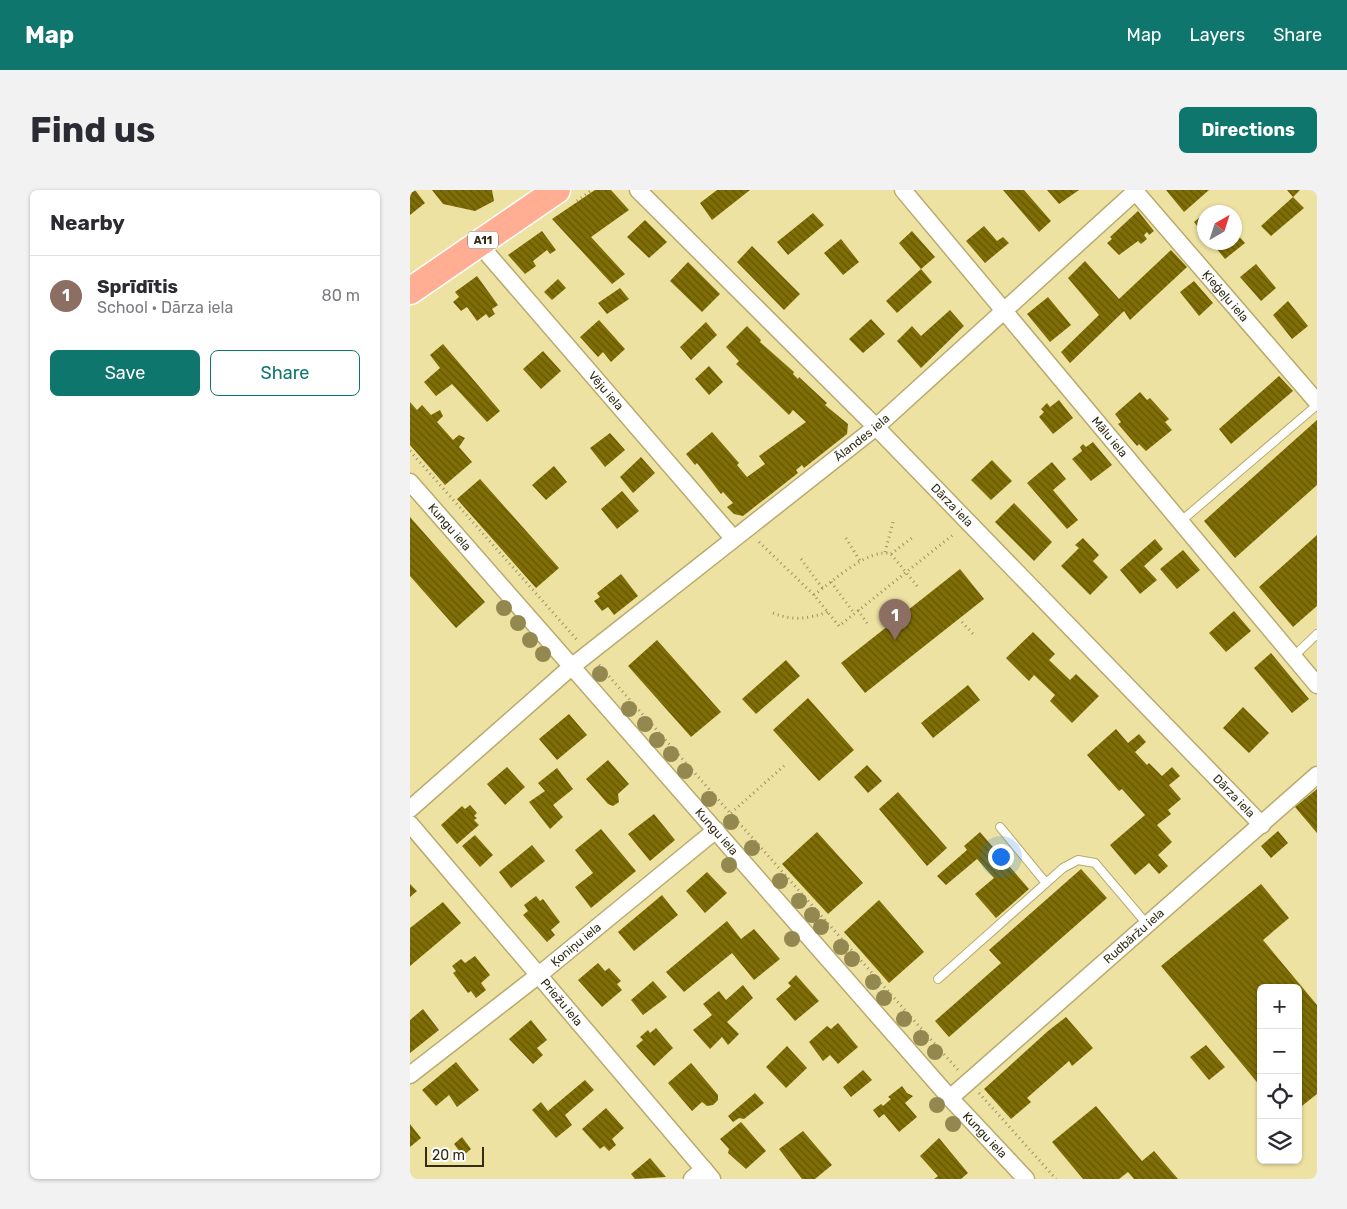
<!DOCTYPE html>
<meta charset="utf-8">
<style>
:root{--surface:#fff;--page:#f2f2f3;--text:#2b2b33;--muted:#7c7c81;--line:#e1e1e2;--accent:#0f766e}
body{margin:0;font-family:Rubik,sans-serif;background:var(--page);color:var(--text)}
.controls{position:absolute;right:15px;bottom:15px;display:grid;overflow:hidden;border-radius:8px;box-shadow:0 1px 4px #0004}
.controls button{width:45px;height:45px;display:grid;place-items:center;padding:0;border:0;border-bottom:1px solid var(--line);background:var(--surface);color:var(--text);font:25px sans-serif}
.compass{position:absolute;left:787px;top:15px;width:45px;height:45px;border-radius:50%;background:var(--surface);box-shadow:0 1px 4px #0004;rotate:39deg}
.scale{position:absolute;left:15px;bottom:12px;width:59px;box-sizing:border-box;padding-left:5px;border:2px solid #312c13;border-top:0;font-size:14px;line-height:18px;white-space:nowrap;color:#312c13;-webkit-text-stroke:4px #fff;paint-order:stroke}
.you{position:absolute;left:590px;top:666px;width:18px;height:18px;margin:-12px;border:4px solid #fff;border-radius:50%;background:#1a73e8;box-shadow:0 0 0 8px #1a73e833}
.badge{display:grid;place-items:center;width:32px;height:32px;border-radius:50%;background:var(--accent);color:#fff;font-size:16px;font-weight:700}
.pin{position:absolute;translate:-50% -41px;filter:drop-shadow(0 1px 2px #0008)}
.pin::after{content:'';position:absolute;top:26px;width:18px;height:15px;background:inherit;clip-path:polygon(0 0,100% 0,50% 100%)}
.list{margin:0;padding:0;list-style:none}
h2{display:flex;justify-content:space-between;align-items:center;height:65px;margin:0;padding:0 20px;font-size:21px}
h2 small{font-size:16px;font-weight:400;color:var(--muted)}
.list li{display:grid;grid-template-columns:32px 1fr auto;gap:15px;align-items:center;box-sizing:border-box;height:80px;padding:0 20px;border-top:1px solid var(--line)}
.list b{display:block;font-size:19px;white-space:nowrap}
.list p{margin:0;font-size:16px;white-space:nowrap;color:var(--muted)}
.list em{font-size:16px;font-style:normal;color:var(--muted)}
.actions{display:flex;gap:10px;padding:15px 20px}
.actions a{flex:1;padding:11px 0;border:1px solid var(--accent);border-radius:8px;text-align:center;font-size:18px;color:var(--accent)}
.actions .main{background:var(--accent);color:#fff}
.icon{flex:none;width:28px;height:28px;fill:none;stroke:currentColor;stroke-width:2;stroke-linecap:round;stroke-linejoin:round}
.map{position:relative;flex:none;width:907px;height:989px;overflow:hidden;border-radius:8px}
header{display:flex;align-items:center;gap:30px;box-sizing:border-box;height:70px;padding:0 25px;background:var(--accent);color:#fff}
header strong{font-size:24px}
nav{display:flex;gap:28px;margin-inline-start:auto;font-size:18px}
.intro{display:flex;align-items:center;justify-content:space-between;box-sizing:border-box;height:120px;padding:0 30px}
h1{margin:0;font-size:35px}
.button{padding:12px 22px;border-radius:8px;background:var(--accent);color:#fff;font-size:18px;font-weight:700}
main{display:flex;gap:30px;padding:0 30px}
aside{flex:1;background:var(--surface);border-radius:8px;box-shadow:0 1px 4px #0004}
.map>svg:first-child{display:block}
.building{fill:url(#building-back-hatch)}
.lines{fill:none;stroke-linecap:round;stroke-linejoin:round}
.service-casing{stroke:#b8ab6d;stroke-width:10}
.minor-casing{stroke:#b8ab6d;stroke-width:19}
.trunk-casing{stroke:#fff;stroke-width:29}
.path{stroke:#9a9162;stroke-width:3;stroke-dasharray:1 4;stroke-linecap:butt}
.service{stroke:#fff;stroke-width:8}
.minor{stroke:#fff;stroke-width:16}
.trunk{stroke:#ffae93;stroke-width:26}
.tree{fill:#928850}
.labels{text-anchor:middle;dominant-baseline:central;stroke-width:5;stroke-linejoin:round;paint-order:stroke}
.shield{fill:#fff;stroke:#6f6b5a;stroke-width:1}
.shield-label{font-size:11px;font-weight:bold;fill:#312c13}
.street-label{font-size:12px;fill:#312c13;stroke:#fff}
</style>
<header>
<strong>Map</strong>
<nav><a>Map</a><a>Layers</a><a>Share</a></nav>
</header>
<div class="intro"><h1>Find us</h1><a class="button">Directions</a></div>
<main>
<aside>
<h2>Nearby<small></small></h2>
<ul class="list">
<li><span class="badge" style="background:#8d6e63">1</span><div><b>Sprīdītis</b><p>School · Dārza iela</p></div><em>80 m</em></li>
</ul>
<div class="actions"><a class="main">Save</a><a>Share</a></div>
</aside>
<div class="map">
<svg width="907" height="989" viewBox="0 0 907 989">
<defs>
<pattern id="building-back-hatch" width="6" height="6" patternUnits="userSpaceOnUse" patternTransform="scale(1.25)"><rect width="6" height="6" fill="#7f6e05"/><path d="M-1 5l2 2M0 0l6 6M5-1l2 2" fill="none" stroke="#635605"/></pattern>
</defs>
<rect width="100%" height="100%" fill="#eee2a2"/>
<path class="building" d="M 0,0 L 5,0 L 15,13 L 0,25 Z
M 22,0 L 82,0 L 84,11 L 65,21 L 33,14 Z
M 185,0 L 201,0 L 219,20 L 181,47 L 215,84 L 202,94 L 142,29 Z
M 307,0 L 340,0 L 302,30 L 290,13 Z
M 593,0 L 614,0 L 641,31 L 629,42 Z
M 637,0 L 669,0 L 649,14 Z
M 756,0 L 799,0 L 774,22 Z
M 877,0 L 890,0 L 883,7 Z
M 883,7 L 894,18 L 861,46 L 851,36 Z
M 804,16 L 809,22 L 796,22 Z
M 728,21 L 744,41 L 739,45 L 737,42 L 734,45 L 737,49 L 731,54 L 728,51 L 709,65 L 697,53 L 702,49 L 700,47 Z
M 403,23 L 414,35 L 378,65 L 367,52 Z
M 794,24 L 794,45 L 784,32 Z
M 235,30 L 257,52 L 239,68 L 217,47 Z
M 574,36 L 587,51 L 593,47 L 599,53 L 575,73 L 556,51 Z
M 132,41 L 146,60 L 140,64 L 137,60 L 123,71 L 126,76 L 115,84 L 98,65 Z
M 502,41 L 525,67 L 511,79 L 489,53 Z
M 824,41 L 835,53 L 815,69 L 801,52 L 824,52 Z
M 431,49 L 449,72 L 433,85 L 414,63 Z
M 342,56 L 390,104 L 374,120 L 327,72 Z
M 761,60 L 777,77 L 720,130 L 714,121 L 660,173 L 651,162 L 689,125 L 658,88 L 675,71 L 709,109 Z
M 278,72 L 310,104 L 292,122 L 260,91 Z
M 846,74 L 866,98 L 851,111 L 830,87 Z
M 511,79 L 522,92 L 487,123 L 476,111 Z
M 67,86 L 88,115 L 82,119 L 85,124 L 79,128 L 76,124 L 67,131 L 57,117 L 51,121 L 43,112 L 49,107 L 45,102 Z
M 148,89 L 156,98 L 142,110 L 134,102 Z
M 784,91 L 803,113 L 789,126 L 770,102 Z
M 210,98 L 219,109 L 197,124 L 188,113 Z
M 638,107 L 661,135 L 640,152 L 617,124 Z
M 878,111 L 898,136 L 882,149 L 863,125 Z
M 540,120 L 554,136 L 511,178 L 487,151 L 502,136 L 511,146 Z
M 461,129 L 475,144 L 453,163 L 439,149 Z
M 189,130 L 215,159 L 201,172 L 193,162 L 188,167 L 170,147 Z
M 296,132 L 307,145 L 281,170 L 270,157 Z
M 337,136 L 351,150 L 350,152 L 384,182 L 383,184 L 388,189 L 389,187 L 417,213 L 415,215 L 438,234 L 437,244 L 394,278 L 392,275 L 386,280 L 388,283 L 333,326 L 324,324 L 317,317 L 323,313 L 313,302 L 311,304 L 287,273 L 285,275 L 276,264 L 302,242 L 329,273 L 327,275 L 337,287 L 355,274 L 349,266 L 396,232 L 383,220 L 379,225 L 326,174 L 329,171 L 316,157 Z
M 33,154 L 90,221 L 77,232 L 42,194 L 26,206 L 14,192 L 30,178 L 20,165 Z
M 133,161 L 151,181 L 131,199 L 113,179 Z
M 299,176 L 313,192 L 299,205 L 285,189 Z
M 869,186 L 883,201 L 821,254 L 809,239 Z
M 730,202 L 737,210 L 740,208 L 759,229 L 755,232 L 762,240 L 736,261 L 729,254 L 727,256 L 708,234 L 711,232 L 705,224 Z
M 649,210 L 663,228 L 643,244 L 629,227 L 634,222 L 631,219 L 637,213 L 640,217 Z
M 0,212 L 7,220 L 12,215 L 21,225 L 30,220 L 33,226 L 27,232 L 43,250 L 49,245 L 55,248 L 49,257 L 62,272 L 35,295 L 0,255 Z
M 907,230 L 907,295 L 825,368 L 794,331 Z
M 200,243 L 215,260 L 195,277 L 180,258 Z
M 683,252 L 702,275 L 681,291 L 662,269 L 672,261 L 670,257 L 673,254 L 676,257 Z
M 231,267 L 245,283 L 223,303 L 210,287 Z
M 582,270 L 602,291 L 581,310 L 561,290 Z
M 642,272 L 656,289 L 643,300 L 668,330 L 657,339 L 617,293 Z
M 144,276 L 157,292 L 136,310 L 122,295 Z
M 70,289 L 149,378 L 126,398 L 47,309 Z
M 212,301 L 229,321 L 207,339 L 191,319 Z
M 604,313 L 642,352 L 624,371 L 585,332 Z
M 0,327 L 75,412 L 46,438 L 0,386 Z
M 907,345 L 907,416 L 883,437 L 849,397 Z
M 673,348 L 689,365 L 683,371 L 698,387 L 680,405 L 651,376 L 669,358 L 665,355 Z
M 745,349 L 753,359 L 734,376 L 747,390 L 730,404 L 710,380 Z
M 773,360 L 790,380 L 767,399 L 750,379 Z
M 550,379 L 574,409 L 455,503 L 431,473 Z
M 211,384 L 228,406 L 204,425 L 198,417 L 192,421 L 184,411 L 190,407 L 187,403 Z
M 824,421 L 841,441 L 816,462 L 799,443 Z
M 623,442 L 645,464 L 639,470 L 660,490 L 666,484 L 689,506 L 662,533 L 640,511 L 645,505 L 624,485 L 619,491 L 596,468 Z
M 247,450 L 311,522 L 281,547 L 218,476 Z
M 861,463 L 899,509 L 882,523 L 844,478 Z
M 376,470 L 390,486 L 346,524 L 332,509 Z
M 558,495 L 570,510 L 523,548 L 511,533 Z
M 398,508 L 444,560 L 409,591 L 363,540 Z
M 833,517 L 859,543 L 839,563 L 813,538 Z
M 159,524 L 177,545 L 147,570 L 129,549 Z
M 706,539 L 718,553 L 729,544 L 736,552 L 725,562 L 737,575 L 739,573 L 752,586 L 762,577 L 770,586 L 759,595 L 771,609 L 758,620 L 761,624 L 747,635 L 762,652 L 748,665 L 758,676 L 749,684 L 739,673 L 725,685 L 700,655 L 735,625 L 712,599 L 709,601 L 677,565 Z
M 198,570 L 219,594 L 208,604 L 209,612 L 203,616 L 198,614 L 176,589 Z
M 457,575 L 472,591 L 458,603 L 444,587 Z
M 97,577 L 115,597 L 95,615 L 77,594 Z
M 147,578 L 163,599 L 143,615 L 153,627 L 140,639 L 119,612 L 135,601 L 128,593 Z
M 907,599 L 907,643 L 885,617 Z
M 488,602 L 537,658 L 517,676 L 469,619 Z
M 60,615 L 67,623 L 64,626 L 67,628 L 64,630 L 69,635 L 47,654 L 31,635 L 52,616 L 55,619 Z
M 244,624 L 265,650 L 240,671 L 218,644 Z
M 191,639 L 226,681 L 181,718 L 165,697 L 183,683 L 165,660 Z
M 868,641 L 878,653 L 861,668 L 851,656 Z
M 407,642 L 453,693 L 418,724 L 372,674 Z
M 570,642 L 619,699 L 586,728 L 565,704 L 584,688 L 567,669 L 536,695 L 527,686 L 557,660 L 554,656 Z
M 65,645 L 83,665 L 70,677 L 52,656 Z
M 122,655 L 135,671 L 101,698 L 89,682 Z
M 671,679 L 697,708 L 539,847 L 525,831 L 591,773 L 579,760 Z
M 297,682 L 317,703 L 295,723 L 276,701 Z
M 0,694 L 7,701 L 0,707 Z
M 851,694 L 879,728 L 853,750 L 907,815 L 907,904 L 888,919 L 888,798 L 851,798 L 851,897 L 751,776 Z
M 252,705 L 268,725 L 224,761 L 208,742 Z
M 126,706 L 130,711 L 133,709 L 150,732 L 141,740 L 145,745 L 137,752 L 113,725 L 118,721 L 114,715 Z
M 469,710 L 514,762 L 479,793 L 434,742 Z
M 33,712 L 51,733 L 0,776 L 0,738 Z
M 317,731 L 331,749 L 344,739 L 370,769 L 344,790 L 322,763 L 274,802 L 256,782 Z
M 65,766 L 80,785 L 71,793 L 76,800 L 66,808 L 61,801 L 58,803 L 43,783 L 46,781 L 42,776 L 51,769 L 55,773 Z
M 188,773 L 195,781 L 199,778 L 211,791 L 207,794 L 212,800 L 192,817 L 168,790 Z
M 386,785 L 409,811 L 385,831 L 366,809 L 381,796 L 378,793 Z
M 243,791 L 257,807 L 233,825 L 221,810 Z
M 333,795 L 343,808 L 317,832 L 329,844 L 318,855 L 312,847 L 300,859 L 283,840 L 302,825 L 293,814 L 309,801 L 316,810 Z
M 13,819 L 29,840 L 0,863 L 0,830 Z
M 656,827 L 683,858 L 662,876 L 659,871 L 617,908 L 621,912 L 601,929 L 574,899 L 638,841 Z
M 121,830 L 137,850 L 127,858 L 133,865 L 123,874 L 99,849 Z
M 428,833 L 448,857 L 428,874 L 420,865 L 413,871 L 399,852 L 417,836 L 421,839 Z
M 246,838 L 263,858 L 244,876 L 226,856 L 233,850 L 230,847 L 238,840 L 240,843 Z
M 796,855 L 815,877 L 799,890 L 780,867 Z
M 377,856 L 397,878 L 376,898 L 356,877 Z
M 46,872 L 69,900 L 47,917 L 39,905 L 26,916 L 12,900 Z
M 281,873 L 308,905 L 308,910 L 303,915 L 297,916 L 292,912 L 282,921 L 258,893 Z
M 453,880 L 462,890 L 441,907 L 433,897 Z
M 175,890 L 184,900 L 155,925 L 162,935 L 146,948 L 122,920 L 131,912 L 138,921 Z
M 492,896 L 497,903 L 503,906 L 495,913 L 507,927 L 489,942 L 474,924 L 469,928 L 463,920 L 471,914 L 473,916 L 481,909 L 478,907 Z
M 345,903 L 354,913 L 334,929 L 329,928 L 323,932 L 318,926 Z
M 686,916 L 732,971 L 744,961 L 768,989 L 724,989 L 718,982 L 709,989 L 673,989 L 642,952 Z
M 196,918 L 214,938 L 202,949 L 206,955 L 199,961 L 194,956 L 190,959 L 172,939 Z
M 331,932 L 356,961 L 336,979 L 318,963 L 319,959 L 310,949 Z
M 0,934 L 11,948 L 0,957 Z
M 393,941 L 422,975 L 405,989 L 392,989 L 369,959 Z
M 52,947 L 61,959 L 53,966 L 44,954 Z
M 529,948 L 558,983 L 551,989 L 524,989 L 528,986 L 510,966 Z
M 240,968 L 256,987 L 225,989 L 221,984 Z"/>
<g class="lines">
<g class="service-casing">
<path id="service" d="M 770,332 L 907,215
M 883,467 L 907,444
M 590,637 L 636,693
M 528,789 L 653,678 L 668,670 L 685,673 L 736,733"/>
</g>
<g class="minor-casing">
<g id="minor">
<path id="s1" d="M 228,0 L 466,237 L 852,635"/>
<path id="s2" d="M 493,0 L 907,495"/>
<path id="s3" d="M 724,0 L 907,212"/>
<path id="s4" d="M 69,54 L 323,348"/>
<path id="s5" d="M 0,292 L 540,908 L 616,989"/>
<path id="s6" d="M 0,619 L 160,478 L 466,237 L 727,0"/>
<path id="s7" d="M 0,634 L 302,989"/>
<path id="s8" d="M 0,885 L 130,784 L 306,640"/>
<path id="s9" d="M 540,908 L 907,585"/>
<path d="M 282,989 L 294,979"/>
</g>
</g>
<g class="trunk-casing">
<path id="trunk" d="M 0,101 L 147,0"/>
</g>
<path class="path" d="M 167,11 L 182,0
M 0,261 L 168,451
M 436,348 L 450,371
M 349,352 L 404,405 L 429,436 L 544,344
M 475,362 L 483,332
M 481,364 L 503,347
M 391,369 L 413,399
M 421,392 L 444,423
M 404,405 C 422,392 459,357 481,364 L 508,397
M 448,420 L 459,436
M 363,423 C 383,431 397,429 418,422
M 552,432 L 563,444
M 189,475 L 548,880
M 321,623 L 375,575
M 569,903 L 646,989"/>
<use href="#service" class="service"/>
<use href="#minor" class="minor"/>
<use href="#trunk" class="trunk"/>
</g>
<g class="tree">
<circle cx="94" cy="418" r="8"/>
<circle cx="108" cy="433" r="8"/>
<circle cx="120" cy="450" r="8"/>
<circle cx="133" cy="464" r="8"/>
<circle cx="190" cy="484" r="8"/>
<circle cx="219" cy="519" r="8"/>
<circle cx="235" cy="534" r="8"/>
<circle cx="247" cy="550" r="8"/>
<circle cx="261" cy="564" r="8"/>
<circle cx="275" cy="581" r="8"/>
<circle cx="299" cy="609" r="8"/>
<circle cx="321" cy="632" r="8"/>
<circle cx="342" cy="658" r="8"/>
<circle cx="319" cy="675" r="8"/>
<circle cx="370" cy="691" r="8"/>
<circle cx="389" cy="711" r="8"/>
<circle cx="402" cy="725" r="8"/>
<circle cx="411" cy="737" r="8"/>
<circle cx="382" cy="749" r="8"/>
<circle cx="431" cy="757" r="8"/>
<circle cx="442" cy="769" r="8"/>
<circle cx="463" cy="792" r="8"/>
<circle cx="474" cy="808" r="8"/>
<circle cx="494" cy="829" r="8"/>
<circle cx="511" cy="848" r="8"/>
<circle cx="525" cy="862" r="8"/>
<circle cx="527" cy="915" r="8"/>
<circle cx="543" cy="934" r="8"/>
</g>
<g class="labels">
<rect class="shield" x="58" y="41.5" width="30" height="17" rx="4"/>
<g class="shield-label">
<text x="73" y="50">A11</text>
</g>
<g class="street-label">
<text stroke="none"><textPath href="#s3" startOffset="140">Ķieģeļu iela</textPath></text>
<text stroke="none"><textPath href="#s4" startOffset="194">Vēju iela</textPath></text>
<text stroke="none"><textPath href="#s6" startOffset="585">Ālandes iela</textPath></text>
<text stroke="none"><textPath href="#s2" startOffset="322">Mālu iela</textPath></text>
<text stroke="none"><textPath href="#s1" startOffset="445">Dārza iela</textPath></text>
<text stroke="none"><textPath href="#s5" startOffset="60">Kungu iela</textPath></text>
<text stroke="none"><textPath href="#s1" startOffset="850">Dārza iela</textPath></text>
<text stroke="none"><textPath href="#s5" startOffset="465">Kungu iela</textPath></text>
<text stroke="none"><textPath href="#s9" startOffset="245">Rudbāržu iela</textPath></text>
<text stroke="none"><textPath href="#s8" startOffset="211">Ķoniņu iela</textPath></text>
<text stroke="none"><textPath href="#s7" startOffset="234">Priežu iela</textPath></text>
<text stroke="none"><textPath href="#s5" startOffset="870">Kungu iela</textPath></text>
</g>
</g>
</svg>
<div class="controls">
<button>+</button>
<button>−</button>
<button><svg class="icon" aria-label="locate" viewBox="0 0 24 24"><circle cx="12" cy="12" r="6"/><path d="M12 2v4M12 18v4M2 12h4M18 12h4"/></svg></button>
<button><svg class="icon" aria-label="layers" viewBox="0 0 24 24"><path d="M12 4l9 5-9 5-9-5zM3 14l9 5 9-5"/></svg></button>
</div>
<svg class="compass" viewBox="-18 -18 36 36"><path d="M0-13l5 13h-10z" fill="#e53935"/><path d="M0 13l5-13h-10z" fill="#7c7c81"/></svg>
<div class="scale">20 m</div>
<div class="you"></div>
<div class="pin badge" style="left:485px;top:450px;background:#8d6e63">1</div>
</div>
</main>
